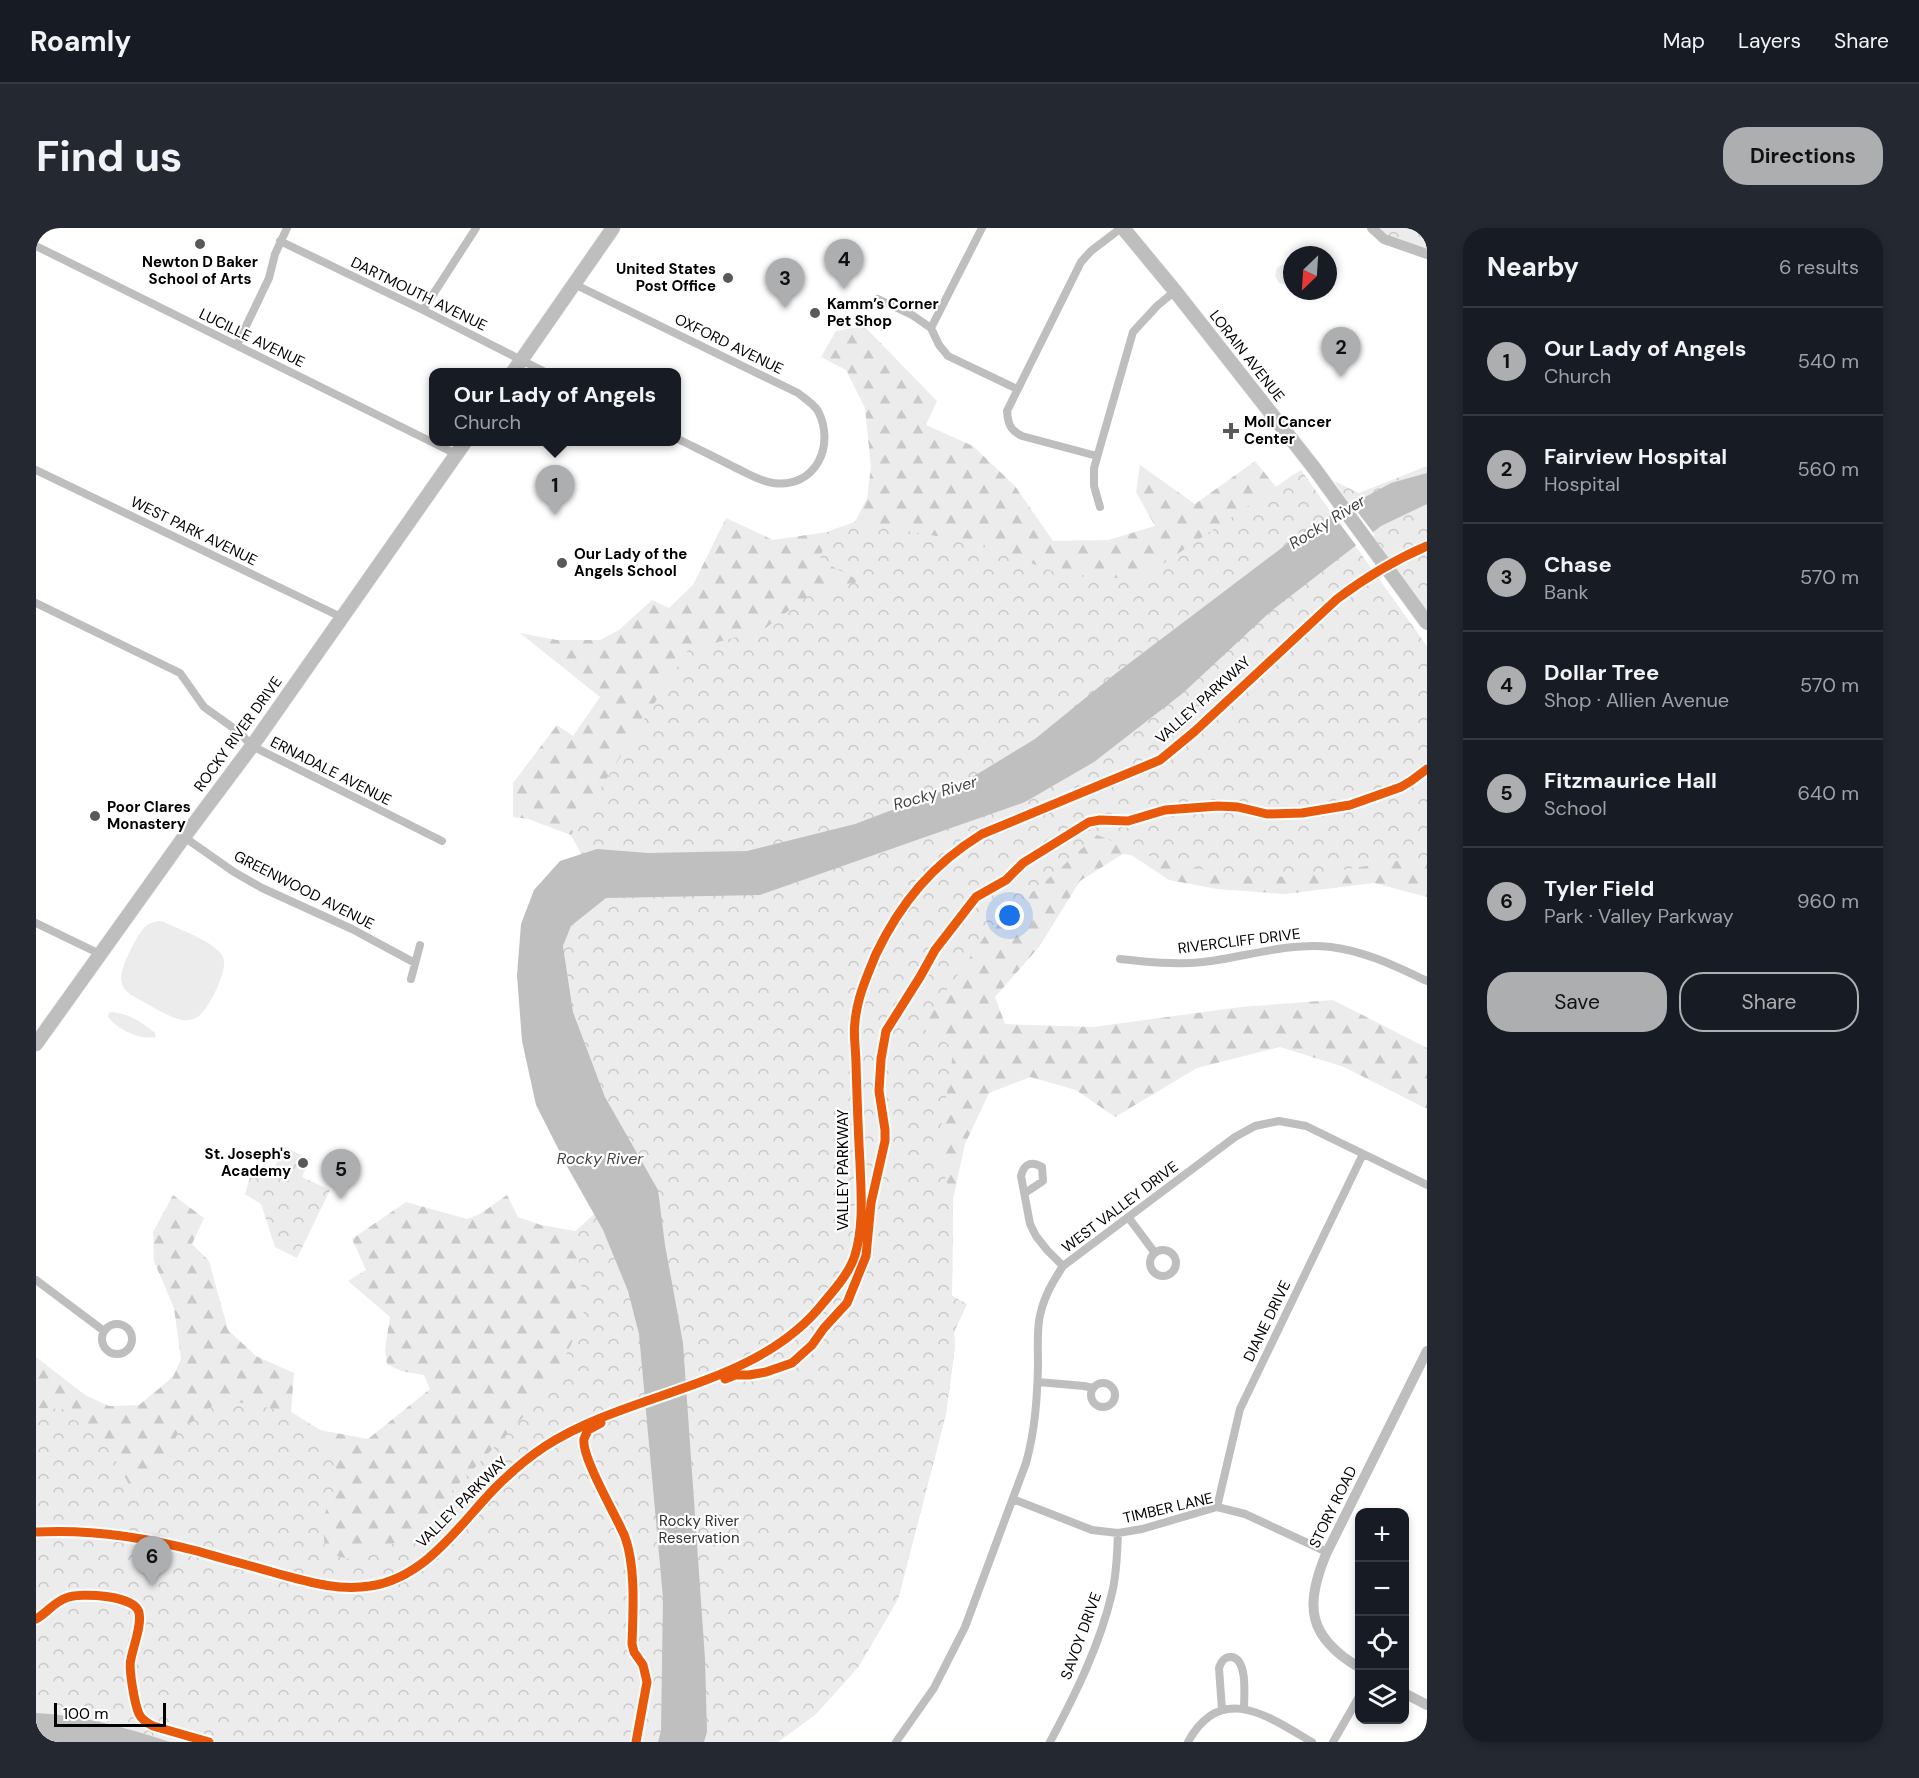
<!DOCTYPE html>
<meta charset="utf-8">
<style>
:root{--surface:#171b24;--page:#242831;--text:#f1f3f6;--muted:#9ea1a6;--line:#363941;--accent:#adaeaf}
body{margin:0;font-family:"DM Sans",sans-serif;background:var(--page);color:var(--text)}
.controls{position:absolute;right:18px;bottom:18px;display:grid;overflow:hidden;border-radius:12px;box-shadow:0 3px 9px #0003}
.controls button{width:54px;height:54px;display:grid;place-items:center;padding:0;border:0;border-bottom:2px solid var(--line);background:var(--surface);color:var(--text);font:30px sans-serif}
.compass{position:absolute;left:1247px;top:18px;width:54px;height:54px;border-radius:50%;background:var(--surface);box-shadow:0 3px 9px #0003;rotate:205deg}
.scale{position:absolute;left:18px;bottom:15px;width:112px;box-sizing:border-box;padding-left:6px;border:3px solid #000;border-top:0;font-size:16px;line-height:21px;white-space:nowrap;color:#000;-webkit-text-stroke:4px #fff;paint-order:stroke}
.you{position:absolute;left:974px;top:688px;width:21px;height:21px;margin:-15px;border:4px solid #fff;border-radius:50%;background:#1a73e8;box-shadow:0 0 0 9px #1a73e833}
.badge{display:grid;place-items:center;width:39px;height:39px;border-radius:50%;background:var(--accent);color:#111;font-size:20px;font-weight:700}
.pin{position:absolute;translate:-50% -50px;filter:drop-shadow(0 2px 3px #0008)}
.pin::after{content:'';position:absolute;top:32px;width:21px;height:18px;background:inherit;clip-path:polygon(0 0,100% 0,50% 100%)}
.popup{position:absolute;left:393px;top:140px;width:252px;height:78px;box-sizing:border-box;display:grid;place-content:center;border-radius:12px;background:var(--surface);filter:drop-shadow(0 2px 4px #0005);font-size:20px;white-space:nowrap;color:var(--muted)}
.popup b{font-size:22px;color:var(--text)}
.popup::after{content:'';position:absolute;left:50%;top:100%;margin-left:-12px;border:12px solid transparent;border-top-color:var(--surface)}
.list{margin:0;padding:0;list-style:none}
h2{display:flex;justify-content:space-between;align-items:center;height:78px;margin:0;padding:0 24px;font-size:26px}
h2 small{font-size:20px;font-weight:400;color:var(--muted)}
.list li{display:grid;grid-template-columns:39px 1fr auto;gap:18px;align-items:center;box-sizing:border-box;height:108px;padding:0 24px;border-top:2px solid var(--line)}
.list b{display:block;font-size:22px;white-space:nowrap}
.list p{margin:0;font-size:20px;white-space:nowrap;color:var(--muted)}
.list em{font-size:20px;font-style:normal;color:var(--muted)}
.actions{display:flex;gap:12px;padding:18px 24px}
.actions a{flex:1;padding:14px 0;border:2px solid var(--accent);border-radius:24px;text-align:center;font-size:21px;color:var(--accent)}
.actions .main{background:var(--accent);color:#111}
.icon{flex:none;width:33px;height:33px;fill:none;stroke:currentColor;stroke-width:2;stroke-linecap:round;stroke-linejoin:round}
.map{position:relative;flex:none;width:1391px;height:1514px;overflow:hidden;border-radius:24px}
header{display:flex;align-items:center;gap:36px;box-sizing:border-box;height:84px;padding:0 30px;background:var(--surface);border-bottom:2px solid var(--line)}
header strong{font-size:28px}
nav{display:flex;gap:33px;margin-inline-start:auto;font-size:21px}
.intro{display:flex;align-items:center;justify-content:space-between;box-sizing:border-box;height:144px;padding:0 36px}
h1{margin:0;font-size:42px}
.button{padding:15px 27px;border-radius:24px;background:var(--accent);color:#111;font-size:21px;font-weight:700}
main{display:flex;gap:36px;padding:0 36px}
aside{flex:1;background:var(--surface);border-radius:24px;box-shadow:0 3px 9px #0003}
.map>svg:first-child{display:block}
.grass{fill:#ececec}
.forest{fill:url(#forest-firs)}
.park{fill:url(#park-crowns)}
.water{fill:#bfbfbf}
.pier{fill:#fff}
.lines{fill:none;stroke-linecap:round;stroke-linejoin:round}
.primary-casing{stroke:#dbdbdb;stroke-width:15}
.minor{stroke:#bebebe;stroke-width:8}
.tertiary{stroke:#bebebe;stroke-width:10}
.primary{stroke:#bebebe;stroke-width:14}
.primary-bridge-casing{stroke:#dbdbdb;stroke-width:15;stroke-linecap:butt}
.primary-bridge{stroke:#bebebe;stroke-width:14}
.cycleway-casing{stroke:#fff;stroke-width:13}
.cycleway{stroke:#e8590c;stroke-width:9}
.poi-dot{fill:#595959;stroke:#fff;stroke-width:2}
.labels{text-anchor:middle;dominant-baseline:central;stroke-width:4.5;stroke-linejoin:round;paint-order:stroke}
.poi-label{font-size:15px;font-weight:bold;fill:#000;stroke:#fff;text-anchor:start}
.street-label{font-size:15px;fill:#000;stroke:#fff}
.park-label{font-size:15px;fill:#333;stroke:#fff}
.water-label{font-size:16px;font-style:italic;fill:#444;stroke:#fff}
</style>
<header>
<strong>Roamly</strong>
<nav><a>Map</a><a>Layers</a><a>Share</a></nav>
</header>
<div class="intro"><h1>Find us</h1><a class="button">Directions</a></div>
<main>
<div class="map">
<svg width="1391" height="1514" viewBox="0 0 1391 1514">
<defs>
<pattern id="forest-firs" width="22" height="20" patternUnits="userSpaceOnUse" patternTransform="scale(1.5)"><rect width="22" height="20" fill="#ececec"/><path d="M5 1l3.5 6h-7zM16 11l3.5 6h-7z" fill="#c9c9c9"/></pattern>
<pattern id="park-crowns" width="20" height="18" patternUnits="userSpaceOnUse" patternTransform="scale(1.5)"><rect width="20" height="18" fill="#ececec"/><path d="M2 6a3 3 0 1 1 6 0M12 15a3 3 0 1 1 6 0" fill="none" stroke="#c9c9c9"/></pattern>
</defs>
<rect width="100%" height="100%" fill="#fff"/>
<path class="grass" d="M 1251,34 L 1256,34 L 1256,58 L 1254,58 L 1243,55 L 1239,48 L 1241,40 Z
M 123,693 L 128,694 C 143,701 181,715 187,729 C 193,741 173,780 163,788 C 159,791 152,793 146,792 C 131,789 109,774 95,767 C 90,763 86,759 85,751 C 84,741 101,706 109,699 C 113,695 118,694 123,693 Z
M 76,784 C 94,786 106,794 119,805 L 120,809 C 104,812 83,803 72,789 L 73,785 Z"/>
<path class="forest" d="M 828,98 L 901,173 L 890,197 L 937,218 L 979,258 L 1017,313 L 1072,312 L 1119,298 L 1100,264 L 1104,237 L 1159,276 L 1219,233 L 1240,259 L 1258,246 L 1291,290 L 546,626 L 535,607 L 492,591 L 477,589 L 477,555 L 521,497 L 537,508 L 564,469 L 484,405 L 521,412 L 564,412 L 583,402 L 616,372 L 633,380 L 657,357 L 690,290 L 737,312 L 791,304 L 819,294 L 831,270 L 835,239 L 829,180 L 810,142 L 785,129 L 800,103 Z
M 1391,423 L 1391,669 L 1338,655 L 1249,666 L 1181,661 L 1133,652 L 1095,627 L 1087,626 L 1044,653 L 1003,719 L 959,769 L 969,796 L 1057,799 L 1205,779 L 1297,772 L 1391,820 L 1391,881 L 1308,839 L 1244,819 L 1161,840 L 1079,889 L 1040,862 L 994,849 L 953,865 L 929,916 L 917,971 L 916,1068 L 931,1076 L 918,1104 L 919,1118 L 910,1186 L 862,1371 L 823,1438 L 780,1486 L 742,1514 L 877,681 Z
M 137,967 L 168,990 L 156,1016 L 173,1033 L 192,1102 L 220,1128 L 258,1145 L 255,1184 L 284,1202 L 332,1211 L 394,1161 L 388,1147 L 365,1143 L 351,1136 L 349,1122 L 354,1089 L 312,1053 L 330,1042 L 316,1011 L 370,974 L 431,991 L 444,986 L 471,967 L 482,989 L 505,997 L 540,1003 L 558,986 L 603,1106 L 342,1348 L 0,1296 L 0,1129 L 49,1167 L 73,1178 L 103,1177 L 137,1149 L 145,1131 L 138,1080 L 118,1033 L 117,1004 Z"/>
<path class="park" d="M 1337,0 L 1382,0 L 1391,3 L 1391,29 Z
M 1391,238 L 1391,391 L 1298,253 L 1323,265 Z
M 1265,242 L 1391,418 L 1391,631 L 1360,633 L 1265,649 L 1192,648 L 1114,628 L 1061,607 L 1020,644 L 956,698 L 885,799 L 918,820 L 901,927 L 917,971 L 916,1068 L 931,1076 L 918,1104 L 919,1118 L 910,1186 L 862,1371 L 823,1438 L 780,1486 L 742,1514 L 0,1514 L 0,1180 L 27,1181 L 38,1192 L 61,1200 L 94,1258 L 134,1224 L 142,1204 L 185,1171 L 255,1184 L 284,1202 L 303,1247 L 287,1291 L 289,1325 L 313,1331 L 370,1311 L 492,1184 L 518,1152 L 548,1089 L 540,1003 L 609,940 L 569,869 L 537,784 L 527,718 L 535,698 L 569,670 L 535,607 L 652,422 L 727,402 L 772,368 L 824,353 L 784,332 L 791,304 L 819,294 L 941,315 L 1032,349 L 1060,348 L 1103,352 Z
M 248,919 L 274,931 L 266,949 L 294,962 L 261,1030 L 239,1019 L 225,976 L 209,966 L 215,946 L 236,945 Z"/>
<path class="water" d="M 1391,245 L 1391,276 L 1345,298 L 1234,384 L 1147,465 L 1058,534 L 989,574 L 724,667 L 570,670 L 535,698 L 527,718 L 537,784 L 569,869 L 622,962 L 629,1017 L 647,1115 L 669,1431 L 671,1504 L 668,1514 L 622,1514 L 625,1503 L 627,1370 L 603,1106 L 592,1063 L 567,1002 L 532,940 L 500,877 L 486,813 L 481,747 L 485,696 L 498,662 L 524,633 L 561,621 L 612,625 L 711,623 L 819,596 L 925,556 L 999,511 L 1079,446 L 1272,300 L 1355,255 Z
M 0,1485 C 46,1487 91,1500 134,1514 L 0,1514 Z"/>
<path class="pier" d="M 1314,274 L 1339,307 L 1322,320 L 1295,284 Z"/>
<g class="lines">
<g class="primary-casing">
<path id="primary" d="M 1087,0 L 1139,63 L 1278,240
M 477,144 L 577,0
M 0,816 L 148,609 L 216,518 L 429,214"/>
</g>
<path class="minor" d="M 244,13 L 387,82 L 509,144
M 0,18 L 420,226
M 538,56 L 762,165 C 768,170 778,176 782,183 C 800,218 779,261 737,255 C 723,253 711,245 698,239 C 679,229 660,220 640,210
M 842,71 L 876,87 L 895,100 L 903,117 L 912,128 L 981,161
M 387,82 L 440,0
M 895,100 L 946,0
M 201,117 L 233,50 L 239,26 L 251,0
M 1061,228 L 986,208 C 974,202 972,196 971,183 L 1045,34 L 1055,23 L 1085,0
M 0,242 L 305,389
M 1064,279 L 1058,258 L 1058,240 L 1097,104 L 1121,78 L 1139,63
M 0,375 L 144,445 L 168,479 L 203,504 L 216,518 L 406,613
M 148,609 L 198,644 L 226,660 L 316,701 L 379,735
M 0,695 L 64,726
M 1084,731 C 1111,734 1140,737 1167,734 C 1210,729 1252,714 1295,719 C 1329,723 1361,739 1391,753
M 375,751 L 384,717
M 989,965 L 1007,953 L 1006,939 C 996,933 988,935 985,948 L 994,996 L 1000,1008 L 1011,1022 L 1027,1038
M 1092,989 L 1119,1025
M1114 1035a13 13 0 1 1 26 0a13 13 0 1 1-26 0Z
M 0,1052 L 68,1103
M66 1111a15 15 0 1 1 30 0a15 15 0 1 1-30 0Z
M 1002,1154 L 1048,1158 L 1057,1160
M1055 1167a12 12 0 1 1 24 0a12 12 0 1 1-24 0Z
M 977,1271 L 1056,1302 L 1082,1305 L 1106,1301 L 1181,1279 L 1209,1286 L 1291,1324
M 1181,1279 L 1204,1181 L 1327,926
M 1186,1482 L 1183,1440 C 1185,1434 1188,1428 1196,1429 C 1212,1432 1208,1468 1208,1481
M 860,1514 L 898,1460 L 929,1399 L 990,1235 C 999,1203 1001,1172 1002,1139 C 1002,1124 1001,1108 1003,1093 C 1006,1072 1016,1055 1027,1038 L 1199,909 L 1219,898 L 1243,893 L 1270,898 L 1391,957
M 1014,1514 C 1039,1467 1064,1417 1076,1365 C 1081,1345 1081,1325 1082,1305
M 1152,1514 C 1185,1453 1233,1489 1276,1514
M 1297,1514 L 1324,1467"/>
<path class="tertiary" d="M 1336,0 L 1348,11 L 1391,26
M 0,1304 C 55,1301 108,1309 161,1323 C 188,1331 216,1338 243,1346 C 273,1354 302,1363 334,1358 C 390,1350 423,1297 459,1260 C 474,1245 490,1231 508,1219 C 595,1162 721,1160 788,1074 C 799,1061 814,1044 819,1027 C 828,997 825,965 824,935 C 822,902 821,869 820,836 C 820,822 817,807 819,794 C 821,770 831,748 840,726 C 865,674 897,636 946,606 L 1124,532 L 1158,504 L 1301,371 C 1329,350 1358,332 1391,318
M 1324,1440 C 1271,1409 1268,1377 1291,1324 L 1391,1123
M 1368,1465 L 1391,1477"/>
<use href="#primary" class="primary"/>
<g class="primary-bridge-casing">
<path id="primary-bridge" d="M 1278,240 L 1391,395"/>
</g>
<use href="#primary-bridge" class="primary-bridge"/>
<g class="cycleway-casing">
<path id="cycleway" d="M 689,1151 L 699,1147 L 713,1147 L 730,1144 L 756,1135 L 776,1117 L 788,1100 L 811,1075 L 830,1028 L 835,975 L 849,913 L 849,902 L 843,863 L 845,831 L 850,803 L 884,749 L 899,722 L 940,669 L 970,652 L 987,635 L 1053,594 L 1064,592 L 1092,593 L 1129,582 L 1182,578 L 1202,579 L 1231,586 L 1266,585 L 1314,577 L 1365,559 L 1375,553 L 1391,541
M 565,1195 L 552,1202 C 551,1205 549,1208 548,1211 C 545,1229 581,1289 589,1309 C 600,1339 597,1384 596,1416 L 598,1424 L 607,1437 L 611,1454 L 600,1514
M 0,1304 C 55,1301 108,1309 161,1323 C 188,1331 216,1338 243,1346 C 273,1354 302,1363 334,1358 C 390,1350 423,1297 459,1260 C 474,1245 490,1231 508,1219 C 595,1162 721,1160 788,1074 C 799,1061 814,1044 819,1027 C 828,997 825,965 824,935 C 822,902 821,869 820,836 C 820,822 817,807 819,794 C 821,770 831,748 840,726 C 865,674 897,636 946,606 L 1124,532 L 1158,504 L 1301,371 C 1329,350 1358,332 1391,318
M 0,1391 C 11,1385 18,1374 30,1370 C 43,1364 100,1367 103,1385 C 106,1397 97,1419 95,1431 C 92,1440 99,1477 103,1486 C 106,1492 111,1495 117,1498 L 173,1514"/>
</g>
<use href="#cycleway" class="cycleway"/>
</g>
<g class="poi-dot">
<circle cx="164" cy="16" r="6"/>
<circle cx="692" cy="50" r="6"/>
<circle cx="779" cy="85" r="6"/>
<path d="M1192 194h6v6h6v6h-6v6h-6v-6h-6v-6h6z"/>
<circle cx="526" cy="335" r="6"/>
<circle cx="59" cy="588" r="6"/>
<circle cx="267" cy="935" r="6"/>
</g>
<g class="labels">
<g class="poi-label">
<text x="164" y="34" text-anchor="middle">Newton D Baker<tspan x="164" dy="17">School of Arts</tspan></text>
<text x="680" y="41" text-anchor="end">United States<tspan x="680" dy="17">Post Office</tspan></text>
<text x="791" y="76">Kamm’s Corner<tspan x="791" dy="17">Pet Shop</tspan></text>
<text x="1208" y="194">Moll Cancer<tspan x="1208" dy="17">Center</tspan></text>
<text x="538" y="326">Our Lady of the<tspan x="538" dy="17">Angels School</tspan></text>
<text x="71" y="579">Poor Clares<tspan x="71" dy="17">Monastery</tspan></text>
<text x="255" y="926" text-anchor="end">St. Joseph's<tspan x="255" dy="17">Academy</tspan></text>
</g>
<g class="street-label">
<text transform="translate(383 66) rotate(26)">DARTMOUTH AVENUE</text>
<text transform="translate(216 110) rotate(26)">LUCILLE AVENUE</text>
<text transform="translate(693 116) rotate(26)">OXFORD AVENUE</text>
<text transform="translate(1211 128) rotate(52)">LORAIN AVENUE</text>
<text transform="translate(158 303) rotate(26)">WEST PARK AVENUE</text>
<text transform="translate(1167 472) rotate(-42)">VALLEY PARKWAY</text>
<text transform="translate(202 506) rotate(-54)">ROCKY RIVER DRIVE</text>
<text transform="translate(295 543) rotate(27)">ERNADALE AVENUE</text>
<text transform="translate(268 662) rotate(27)">GREENWOOD AVENUE</text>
<text transform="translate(1203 713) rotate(-7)">RIVERCLIFF DRIVE</text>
<text transform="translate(807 942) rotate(-90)">VALLEY PARKWAY</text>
<text transform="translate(1084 979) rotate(-37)">WEST VALLEY DRIVE</text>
<text transform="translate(1231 1093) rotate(-64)">DIANE DRIVE</text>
<text transform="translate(426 1274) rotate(-45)">VALLEY PARKWAY</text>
<text transform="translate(1297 1279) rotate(-64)">STORY ROAD</text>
<text transform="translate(1132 1280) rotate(-13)">TIMBER LANE</text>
<text transform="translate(1045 1408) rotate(-70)">SAVOY DRIVE</text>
</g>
<g class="park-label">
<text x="663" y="1293">Rocky River<tspan x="663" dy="17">Reservation</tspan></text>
</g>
<g class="water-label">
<text transform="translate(1291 294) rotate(-32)">Rocky River</text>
<text transform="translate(899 565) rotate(-16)">Rocky River</text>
<text x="564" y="930">Rocky River</text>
</g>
</g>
</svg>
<div class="controls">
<button>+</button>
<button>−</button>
<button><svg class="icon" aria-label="locate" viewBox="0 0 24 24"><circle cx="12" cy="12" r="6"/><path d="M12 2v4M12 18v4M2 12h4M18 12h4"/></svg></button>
<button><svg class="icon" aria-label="layers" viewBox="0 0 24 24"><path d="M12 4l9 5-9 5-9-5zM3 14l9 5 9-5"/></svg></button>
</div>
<svg class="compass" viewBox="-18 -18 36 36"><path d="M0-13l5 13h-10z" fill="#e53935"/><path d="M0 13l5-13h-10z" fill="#9ea1a6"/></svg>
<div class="scale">100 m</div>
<div class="you"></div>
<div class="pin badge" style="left:519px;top:287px">1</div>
<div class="popup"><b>Our Lady of Angels</b>Church</div>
<div class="pin badge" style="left:1305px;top:149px">2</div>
<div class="pin badge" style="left:749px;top:80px">3</div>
<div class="pin badge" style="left:808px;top:61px">4</div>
<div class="pin badge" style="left:305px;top:971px">5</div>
<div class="pin badge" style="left:116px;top:1358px">6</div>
</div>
<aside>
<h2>Nearby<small>6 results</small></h2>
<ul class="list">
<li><span class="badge">1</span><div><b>Our Lady of Angels</b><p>Church</p></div><em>540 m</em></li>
<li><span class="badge">2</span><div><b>Fairview Hospital</b><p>Hospital</p></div><em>560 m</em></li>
<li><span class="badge">3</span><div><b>Chase</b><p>Bank</p></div><em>570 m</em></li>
<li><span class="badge">4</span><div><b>Dollar Tree</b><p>Shop · Allien Avenue</p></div><em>570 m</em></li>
<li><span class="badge">5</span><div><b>Fitzmaurice Hall</b><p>School</p></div><em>640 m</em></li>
<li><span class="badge">6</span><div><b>Tyler Field</b><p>Park · Valley Parkway</p></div><em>960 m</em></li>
</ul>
<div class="actions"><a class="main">Save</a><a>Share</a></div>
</aside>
</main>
